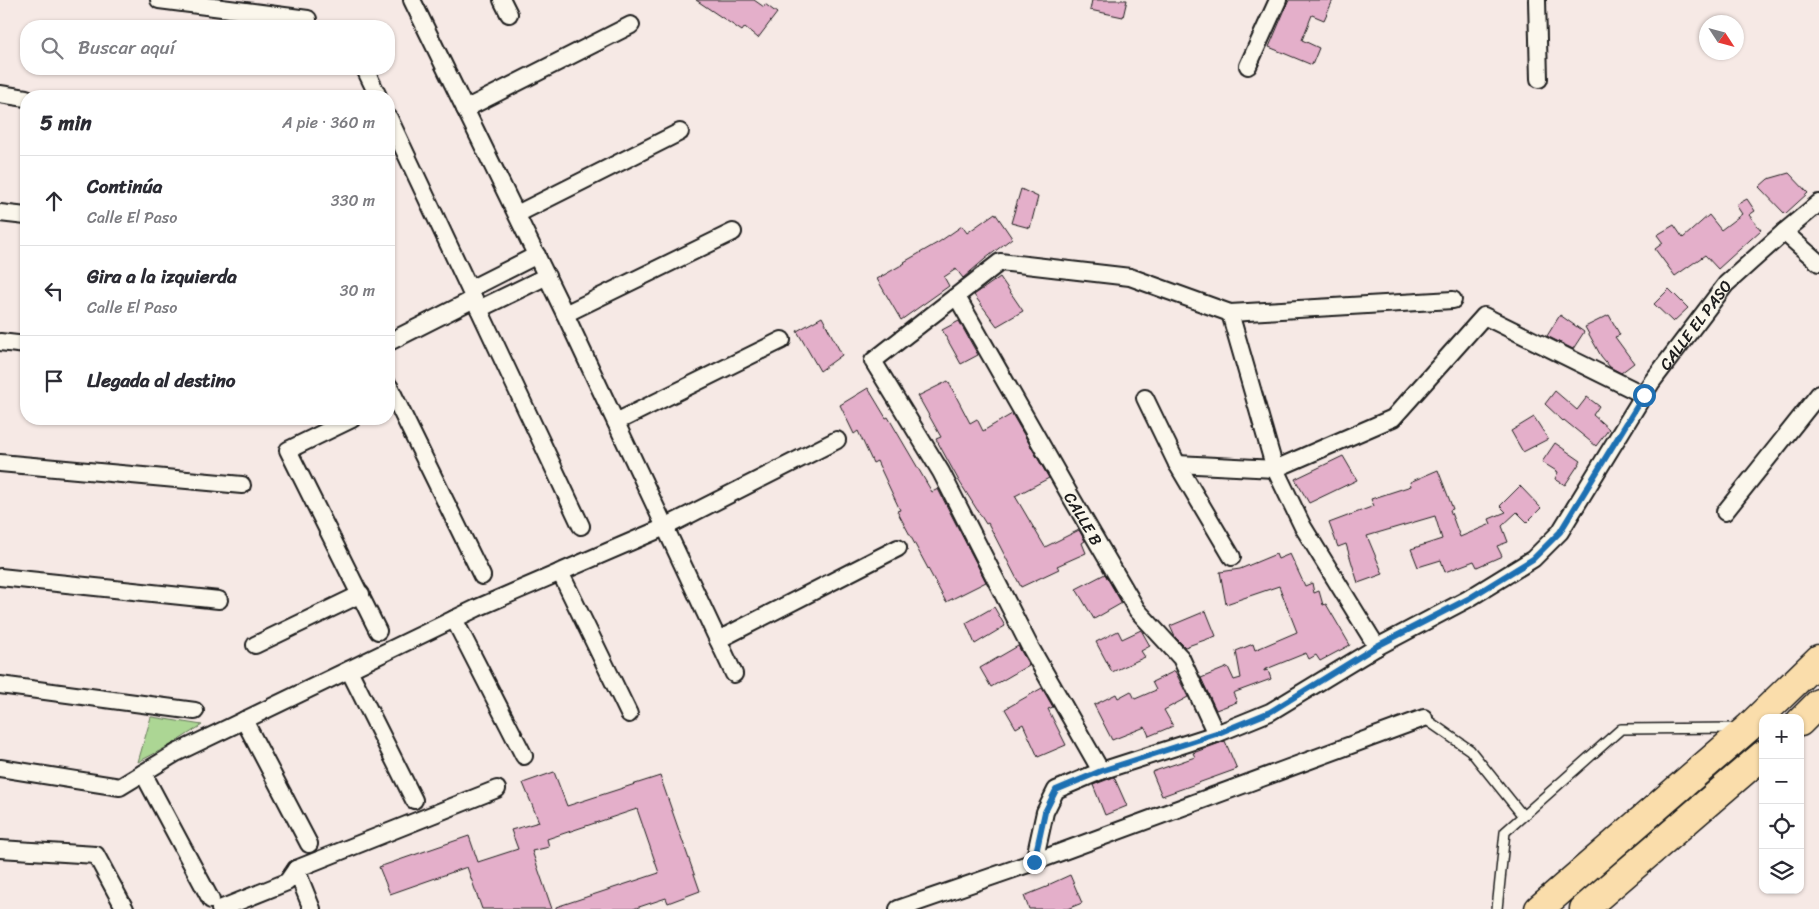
<!DOCTYPE html>
<html lang="es">
<meta charset="utf-8">
<style>
:root{--surface:#fff;--page:#f2f2f3;--text:#2b2b33;--muted:#7c7c81;--line:#e1e1e2}
body{margin:0;font-family:Sriracha,sans-serif;background:var(--page);color:var(--text)}
.controls{position:absolute;right:15px;bottom:15px;display:grid;overflow:hidden;border-radius:10px;box-shadow:0 1px 4px #0004}
.controls button{width:45px;height:45px;display:grid;place-items:center;padding:0;border:0;border-bottom:1px solid var(--line);background:var(--surface);color:var(--text);font:25px sans-serif}
.compass{position:absolute;left:1699px;top:15px;width:45px;height:45px;border-radius:50%;background:var(--surface);box-shadow:0 1px 4px #0004;rotate:126deg}
.stop{position:absolute;width:15px;height:15px;margin:-11px;border:4px solid #1f6fb2;border-radius:50%;background:#fff}
.stop.end{background:#1f6fb2;border-color:#fff;box-shadow:0 1px 5px #0008}
.list{margin:0;padding:0;list-style:none}
h2{display:flex;justify-content:space-between;align-items:center;height:65px;margin:0;padding:0 20px;font-size:21px}
h2 small{font-size:16px;font-weight:400;color:var(--muted)}
.list li{display:grid;grid-template-columns:32px 1fr auto;gap:15px;align-items:center;box-sizing:border-box;height:90px;padding:0 20px;border-top:1px solid var(--line)}
.list b{display:block;font-size:19px;white-space:nowrap}
.list p{margin:0;font-size:16px;white-space:nowrap;color:var(--muted)}
.list em{font-size:16px;font-style:normal;color:var(--muted)}
.icon{flex:none;width:28px;height:28px;fill:none;stroke:currentColor;stroke-width:2;stroke-linecap:round;stroke-linejoin:round}
.map{position:relative;flex:none;width:1819px;height:909px;overflow:hidden}
.search{position:absolute;background:var(--surface);box-shadow:0 1px 4px #0004;left:20px;top:20px;width:375px;height:55px;display:flex;align-items:center;gap:12px;box-sizing:border-box;padding:0 18px;border-radius:20px;color:var(--muted);font-size:19px}
.panel{position:absolute;background:var(--surface);box-shadow:0 1px 4px #0004;left:20px;top:90px;width:375px;height:335px;border-radius:20px}
.map>svg:first-child{display:block}
.green{fill:#acd694;stroke:#647958}
.building{fill:#e4afca;stroke:#1c1c1c}
.lines{fill:none;stroke-linecap:round;stroke-linejoin:round}
.lane-casing{stroke:#1c1c1c;stroke-width:12}
.street-casing{stroke:#1c1c1c;stroke-width:20}
.highway-casing{stroke:#1c1c1c;stroke-width:31}
.lane{stroke:#fbf7ec;stroke-width:9}
.street{stroke:#fbf7ec;stroke-width:16}
.highway{stroke:#faddab;stroke-width:28}
.route{stroke:#1f6fb2;stroke-width:6}
.labels{text-anchor:middle;dominant-baseline:central;stroke-width:5;stroke-linejoin:round;paint-order:stroke}
.street-label{font-size:16px;fill:#1c1c1c;stroke:#fbf7ec}
</style>
<div class="map">
<svg width="1819" height="909" viewBox="0 0 1819 909">
<rect width="100%" height="100%" fill="#f6e9e5"/>
<filter id="ink" filterUnits="userSpaceOnUse"><feTurbulence type="fractalNoise" baseFrequency=".02" numOctaves="2"/><feDisplacementMap in="SourceGraphic" scale="10" xChannelSelector="R" yChannelSelector="G"/><feConvolveMatrix kernelMatrix="1 2 1 2 8 2 1 2 1" color-interpolation-filters="sRGB"/></filter>
<g filter="url(#ink)">
<path class="green" d="M 151,717 L 152,717 L 202,725 L 171,745 L 138,762 Z"/>
<path class="building" d="M 696,0 L 754,0 L 764,7 L 765,4 L 777,13 L 758,38 L 745,27 L 742,31 Z
M 1092,0 L 1127,0 L 1123,17 L 1090,10 Z
M 1289,0 L 1333,0 L 1324,20 L 1312,15 L 1302,40 L 1319,48 L 1312,65 L 1269,47 Z
M 1789,173 L 1808,193 L 1785,214 L 1759,187 L 1768,179 Z
M 1021,189 L 1038,197 L 1030,228 L 1011,223 Z
M 1747,199 L 1755,211 L 1749,215 L 1761,230 L 1718,269 L 1705,255 L 1675,276 L 1655,249 L 1663,243 L 1657,235 L 1674,225 L 1683,238 L 1709,215 L 1721,230 L 1742,214 L 1736,205 Z
M 995,213 L 1012,238 L 985,259 L 963,278 L 956,269 L 944,277 L 949,286 L 901,320 L 877,279 L 905,263 L 904,262 L 939,242 L 962,226 L 967,233 Z
M 1000,277 L 1023,311 L 997,326 L 974,295 Z
M 1669,289 L 1688,308 L 1673,322 L 1654,304 Z
M 1560,315 L 1584,332 L 1573,349 L 1547,336 Z
M 1609,315 L 1620,335 L 1615,337 L 1634,363 L 1621,373 L 1610,367 L 1601,356 L 1585,327 Z
M 822,317 L 842,355 L 820,371 L 797,331 Z
M 959,321 L 978,355 L 961,364 L 942,330 Z
M 948,381 L 970,423 L 977,419 L 983,431 L 1012,414 L 1049,478 L 1015,496 L 1045,547 L 1079,530 L 1085,541 L 1082,543 L 1086,553 L 1057,566 L 1059,569 L 1021,587 L 988,523 L 986,524 L 959,481 L 936,439 L 941,437 L 918,396 Z
M 868,388 L 886,418 L 888,417 L 932,492 L 938,489 L 986,582 L 946,602 L 897,511 L 900,510 L 877,461 L 873,463 L 858,431 L 854,434 L 840,405 Z
M 1555,391 L 1577,410 L 1587,397 L 1599,406 L 1593,415 L 1609,429 L 1596,446 L 1564,420 L 1563,421 L 1545,404 Z
M 1534,417 L 1548,439 L 1523,452 L 1511,431 Z
M 1555,443 L 1581,461 L 1565,485 L 1555,479 L 1558,472 L 1542,462 Z
M 1343,456 L 1357,480 L 1309,503 L 1295,479 Z
M 1438,470 L 1453,509 L 1450,510 L 1460,537 L 1491,524 L 1489,519 L 1506,512 L 1500,506 L 1520,486 L 1541,508 L 1527,522 L 1517,512 L 1502,526 L 1508,542 L 1497,546 L 1502,556 L 1477,567 L 1474,561 L 1445,572 L 1441,560 L 1418,567 L 1411,549 L 1442,539 L 1435,516 L 1367,536 L 1383,574 L 1358,583 L 1346,544 L 1338,547 L 1329,523 L 1374,506 L 1371,499 L 1411,486 L 1410,482 Z
M 1276,554 L 1278,559 L 1290,554 L 1305,586 L 1312,583 L 1314,593 L 1319,591 L 1323,605 L 1326,604 L 1350,645 L 1320,661 L 1316,655 L 1309,659 L 1306,653 L 1264,670 L 1264,671 L 1268,670 L 1271,679 L 1233,693 L 1237,702 L 1216,710 L 1201,678 L 1228,667 L 1234,680 L 1241,678 L 1236,651 L 1253,644 L 1255,650 L 1297,632 L 1279,586 L 1226,604 L 1220,572 L 1240,569 Z
M 1105,574 L 1122,603 L 1094,619 L 1076,589 Z
M 994,607 L 1005,626 L 975,644 L 966,623 Z
M 1206,611 L 1216,636 L 1185,647 L 1175,637 L 1170,626 Z
M 1141,630 L 1150,646 L 1141,651 L 1145,657 L 1112,672 L 1096,642 L 1118,631 L 1122,639 Z
M 1018,646 L 1029,665 L 991,687 L 980,668 Z
M 1175,671 L 1188,697 L 1164,710 L 1173,726 L 1149,736 L 1145,727 L 1112,740 L 1094,705 L 1116,694 L 1118,698 L 1131,691 L 1135,699 L 1156,690 L 1152,682 Z
M 1042,688 L 1053,707 L 1048,709 L 1066,745 L 1038,757 L 1023,724 L 1016,728 L 1005,709 Z
M 1225,741 L 1237,769 L 1162,796 L 1152,772 L 1195,757 L 1193,753 Z
M 554,772 L 567,806 L 660,776 L 700,891 L 668,903 L 666,898 L 633,909 L 556,909 L 556,907 L 659,873 L 637,809 L 547,839 L 549,847 L 532,851 L 552,909 L 482,909 L 467,867 L 390,894 L 379,867 L 469,836 L 478,862 L 518,849 L 511,830 L 539,822 L 523,783 Z
M 1114,777 L 1127,806 L 1105,815 L 1093,785 Z
M 1070,875 L 1082,903 L 1067,909 L 1029,909 L 1024,896 L 1049,886 L 1048,885 Z"/>
<g class="lines">
<g class="lane-casing">
<path id="lane" d="M 1424,718 L 1470,750 L 1523,816
M 1497,909 L 1505,832 L 1621,729 L 1738,728"/>
</g>
<g class="street-casing">
<g id="street">
<path d="M 159,0 L 308,19"/>
<path d="M 412,0 L 565,314 L 734,674"/>
<path d="M 502,0 L 509,14"/>
<path d="M 1537,0 L 1539,79"/>
<path d="M 1248,66 L 1278,0"/>
<path d="M 365,69 L 378,96"/>
<path d="M 0,94 L 26,98"/>
<path d="M 465,109 L 631,25"/>
<path d="M 389,118 L 581,526"/>
<path d="M 0,213 L 26,216"/>
<path d="M 517,214 L 680,132"/>
<path d="M 1784,232 L 1819,263"/>
<path d="M 470,289 L 537,255"/>
<path id="s1" d="M 957,297 L 1071,497 L 1137,610 L 1181,658 L 1216,734"/>
<path d="M 479,309 L 547,276"/>
<path d="M 1230,313 L 1275,469 L 1303,527 L 1377,647"/>
<path d="M 565,314 L 733,232"/>
<path d="M 0,342 L 26,345"/>
<path d="M 389,342 L 474,299"/>
<path d="M 389,386 L 482,576"/>
<path d="M 1145,398 L 1177,464 L 1232,557"/>
<path d="M 352,419 L 288,450 L 378,631"/>
<path d="M 616,422 L 782,340"/>
<path d="M 0,463 L 242,485"/>
<path d="M 1177,464 L 1275,469 L 1393,418 L 1484,316 L 1644,395"/>
<path d="M 1725,512 L 1819,394"/>
<path d="M 560,572 L 629,714"/>
<path d="M 0,577 L 219,600"/>
<path d="M 454,619 L 524,756"/>
<path d="M 718,640 L 898,548"/>
<path d="M 255,645 L 361,594"/>
<path d="M 349,670 L 414,800"/>
<path d="M 0,685 L 195,711"/>
<path d="M 244,720 L 309,844"/>
<path d="M 0,768 L 120,787 L 176,753 L 477,608 L 665,527 L 837,440"/>
<path d="M 1101,771 L 1029,645 L 941,472 L 873,361 L 1000,262 L 1130,277 L 1230,313 L 1453,300"/>
<path d="M 143,773 L 211,900"/>
<path d="M 0,849 L 96,855 L 125,909"/>
<path id="s2" d="M 1034,862 L 1045,812 L 1056,790 L 1101,771 L 1216,734 L 1270,712 L 1377,647 L 1468,599 L 1533,559 L 1560,532 L 1651,383 L 1726,284 L 1784,232 L 1819,203"/>
<path d="M 296,869 L 312,909"/>
<path d="M 220,909 L 287,882 L 296,869 L 497,789"/>
<path d="M 898,909 L 1034,862 L 1424,718"/>
</g>
</g>
<g class="highway-casing">
<path id="highway" d="M 1800,722 L 1819,703
M 1539,909 L 1748,728 L 1819,659
M 1584,909 L 1763,755"/>
</g>
<use href="#lane" class="lane"/>
<use href="#street" class="street"/>
<use href="#highway" class="highway"/>
</g>
</g>
<g class="lines" filter="url(#ink)">
<path class="route" d="M 1034,862 L 1045,812 L 1056,790 L 1101,771 L 1216,734 L 1270,712 L 1377,646 L 1468,599 L 1533,559 L 1560,532 L 1644,395"/>
</g>
<g class="labels">
<g class="street-label">
<text stroke="none"><textPath href="#s2" startOffset="894">CALLE EL PASO</textPath></text>
<text stroke="none"><textPath href="#s1" startOffset="255">CALLE B</textPath></text>
</g>
</g>
</svg>
<div class="controls">
<button>+</button>
<button>−</button>
<button><svg class="icon" aria-label="locate" viewBox="0 0 24 24"><circle cx="12" cy="12" r="6"/><path d="M12 2v4M12 18v4M2 12h4M18 12h4"/></svg></button>
<button><svg class="icon" aria-label="layers" viewBox="0 0 24 24"><path d="M12 4l9 5-9 5-9-5zM3 14l9 5 9-5"/></svg></button>
</div>
<svg class="compass" viewBox="-18 -18 36 36"><path d="M0-13l5 13h-10z" fill="#e53935"/><path d="M0 13l5-13h-10z" fill="#7c7c81"/></svg>
<div class="stop" style="left:1644px;top:395px"></div>
<div class="stop end" style="left:1034px;top:862px"></div>
<div class="search"><svg class="icon" aria-label="search" viewBox="0 0 24 24"><circle cx="10" cy="10" r="6"/><path d="M15 15l6 6"/></svg>Buscar aquí</div>
<section class="panel">
<h2>5 min<small>A pie · 360 m</small></h2>
<ul class="list">
<li><svg class="icon" aria-label="ahead" viewBox="0 0 24 24"><path d="M12 20V5M6 11l6-6 6 6"/></svg><div><b>Continúa</b><p>Calle El Paso</p></div><em>330 m</em></li>
<li><svg class="icon" aria-label="left" viewBox="0 0 24 24"><path d="M17 20v-9H6M10 6l-5 5 5 5"/></svg><div><b>Gira a la izquierda</b><p>Calle El Paso</p></div><em>30 m</em></li>
<li><svg class="icon" aria-label="arrive" viewBox="0 0 24 24"><path d="M6 21V4h12l-3 4 3 4H6"/></svg><div><b>Llegada al destino</b></div></li>
</ul>
</section>
</div>
